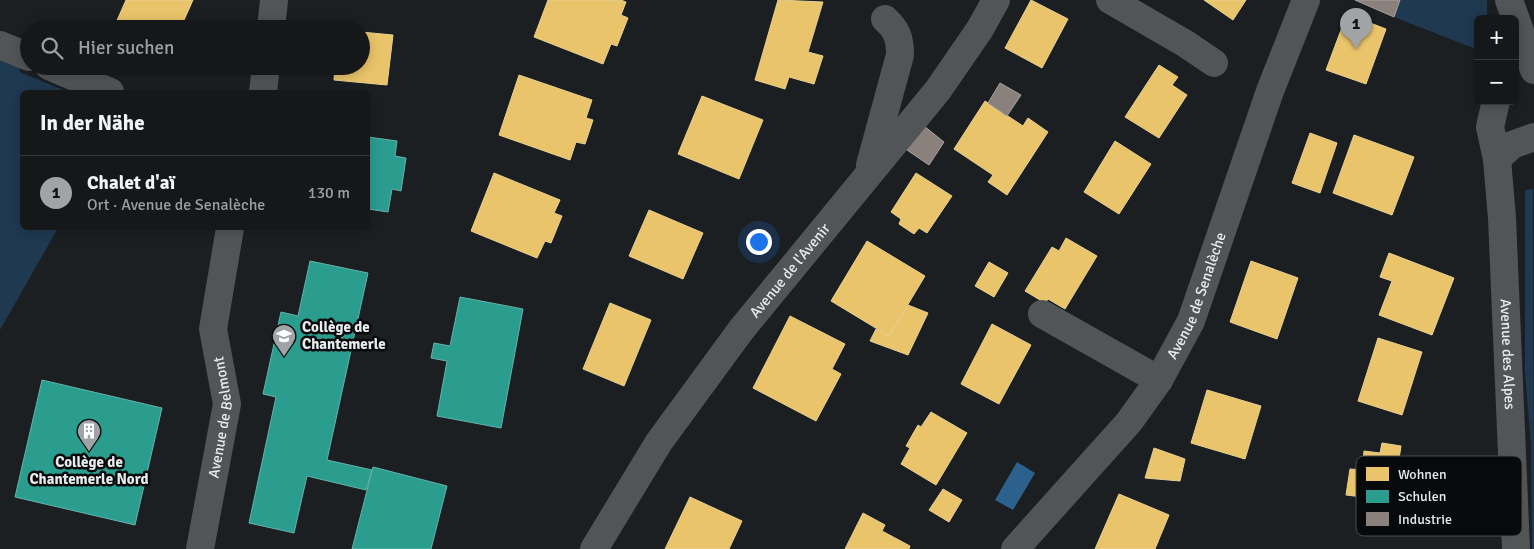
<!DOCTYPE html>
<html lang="de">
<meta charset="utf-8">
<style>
:root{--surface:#151719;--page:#1e2022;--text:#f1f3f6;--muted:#9d9fa2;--line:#343638;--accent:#a0a4a6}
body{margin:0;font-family:Signika,sans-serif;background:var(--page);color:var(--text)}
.controls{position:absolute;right:15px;top:15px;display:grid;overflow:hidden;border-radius:8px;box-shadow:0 2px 12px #0003}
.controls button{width:45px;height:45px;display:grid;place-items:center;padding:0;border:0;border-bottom:1px solid var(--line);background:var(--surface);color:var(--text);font:25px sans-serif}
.you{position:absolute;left:758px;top:241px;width:18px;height:18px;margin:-12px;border:4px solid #fff;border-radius:50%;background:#1a73e8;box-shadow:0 0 0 8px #1a73e833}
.badge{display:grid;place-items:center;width:32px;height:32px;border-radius:50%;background:var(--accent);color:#111;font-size:16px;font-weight:700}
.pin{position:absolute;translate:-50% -41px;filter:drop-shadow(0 1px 2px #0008)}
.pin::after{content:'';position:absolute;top:26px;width:18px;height:15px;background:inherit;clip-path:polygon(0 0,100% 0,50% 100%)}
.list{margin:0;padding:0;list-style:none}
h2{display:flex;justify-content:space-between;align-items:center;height:65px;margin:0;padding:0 20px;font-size:21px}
h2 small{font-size:16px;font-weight:400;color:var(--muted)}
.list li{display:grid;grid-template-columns:32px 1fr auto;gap:15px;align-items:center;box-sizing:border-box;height:75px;padding:0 20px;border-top:1px solid var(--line)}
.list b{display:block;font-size:19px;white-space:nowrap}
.list p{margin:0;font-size:16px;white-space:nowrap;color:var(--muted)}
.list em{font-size:16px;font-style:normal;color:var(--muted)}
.icon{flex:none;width:28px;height:28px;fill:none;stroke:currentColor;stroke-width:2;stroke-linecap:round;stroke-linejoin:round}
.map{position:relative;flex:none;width:1534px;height:549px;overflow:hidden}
.search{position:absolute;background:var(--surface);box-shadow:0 2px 12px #0003;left:20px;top:20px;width:350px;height:55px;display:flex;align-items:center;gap:12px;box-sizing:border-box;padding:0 18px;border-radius:28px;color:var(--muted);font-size:19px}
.panel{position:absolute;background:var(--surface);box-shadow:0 2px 12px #0003;left:20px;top:90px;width:350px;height:140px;border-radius:8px}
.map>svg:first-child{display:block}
.green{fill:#1f3951}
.water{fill:#2b618c}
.homes{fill:#e9c46a;stroke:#e8d092}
.schools{fill:#2a9d8f;stroke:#63b4ac}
.industry{fill:#8a817c;stroke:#a6a19e}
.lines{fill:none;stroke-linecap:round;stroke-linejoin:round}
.minor{stroke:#525557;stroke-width:28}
.labels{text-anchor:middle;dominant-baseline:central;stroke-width:5;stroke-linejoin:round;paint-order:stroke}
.street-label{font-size:15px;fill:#e7ebee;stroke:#07090a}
.poi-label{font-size:15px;font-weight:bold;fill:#e7ebee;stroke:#07090a;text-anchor:start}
.key{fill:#07090a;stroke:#4a4d4e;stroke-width:1}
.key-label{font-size:14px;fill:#e7ebee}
</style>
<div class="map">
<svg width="1534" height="549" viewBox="0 0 1534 549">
<rect width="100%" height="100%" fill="#1c1f21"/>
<path class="green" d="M 1400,0 L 1487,0 L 1487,19 L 1478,19 L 1478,50 L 1394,17 Z
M 0,56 L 16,58 L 20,72 L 68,92 L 22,92 L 22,228 L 58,228 L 0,330 Z
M 1533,189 L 1534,549 L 1532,549 L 1531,443 L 1525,374 L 1525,190 Z"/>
<path class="water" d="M 1017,462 L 1035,473 L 1013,510 L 995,500 Z"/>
<path class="homes" d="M 126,0 L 193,0 L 180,29 L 124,29 L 115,25 Z
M 548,0 L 621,0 L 626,2 L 621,15 L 628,18 L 617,46 L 611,44 L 603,64 L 534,37 Z
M 778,0 L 823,2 L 808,52 L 823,56 L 814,84 L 789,77 L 785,89 L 755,80 Z
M 1031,0 L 1068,19 L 1042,68 L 1005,48 Z
M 1204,0 L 1246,0 L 1233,20 Z
M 1347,14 L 1386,29 L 1366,84 L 1326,70 Z
M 361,32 L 393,35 L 387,85 L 334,80 L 335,66 L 361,66 Z
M 1159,65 L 1178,77 L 1172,85 L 1187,95 L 1159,138 L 1125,117 Z
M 519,75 L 592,100 L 586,118 L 593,120 L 585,144 L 576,142 L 570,160 L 499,135 Z
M 702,96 L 763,120 L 739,179 L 678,154 Z
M 985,101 L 1023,126 L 1028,118 L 1048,132 L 1007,195 L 988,182 L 993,175 L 954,149 Z
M 1310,133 L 1337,143 L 1320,193 L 1292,183 Z
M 1354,135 L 1414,157 L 1392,215 L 1333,193 Z
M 1115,141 L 1151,164 L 1119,214 L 1084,192 Z
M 494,173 L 560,200 L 554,213 L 562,216 L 551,243 L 545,241 L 537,258 L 471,231 Z
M 916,173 L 952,196 L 927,233 L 919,228 L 914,234 L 899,224 L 901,219 L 891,212 Z
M 649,210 L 703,233 L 683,279 L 629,256 Z
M 1066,238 L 1097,256 L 1065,309 L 1048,299 L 1045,303 L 1025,291 L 1052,247 L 1059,251 Z
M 867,241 L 925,276 L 889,336 L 831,301 Z
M 1389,253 L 1454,278 L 1432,335 L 1379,315 L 1392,281 L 1380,277 Z
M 1251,261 L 1298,278 L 1277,339 L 1230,322 Z
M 989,262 L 1008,273 L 994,297 L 975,286 Z
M 610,303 L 651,320 L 624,386 L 583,369 Z
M 908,305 L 928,313 L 908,355 L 870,341 L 876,329 L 889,336 Z
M 790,316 L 845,344 L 832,369 L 841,374 L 816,421 L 753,388 Z
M 992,324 L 1031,345 L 999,404 L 961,384 Z
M 1378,338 L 1422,352 L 1402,415 L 1358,401 Z
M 1207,390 L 1261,406 L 1245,459 L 1191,443 Z
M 931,412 L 967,433 L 936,485 L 901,464 L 910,448 L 906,446 L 918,425 L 921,427 Z
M 1382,443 L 1401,446 L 1396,479 L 1408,481 L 1405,502 L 1346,495 L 1350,469 L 1362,470 L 1364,451 L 1380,453 Z
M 1154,448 L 1185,459 L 1180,481 L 1145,478 Z
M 943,489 L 962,500 L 949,522 L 929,510 Z
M 1119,494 L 1169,515 L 1155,549 L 1095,549 Z
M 690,497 L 742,521 L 729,549 L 665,549 Z
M 863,513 L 885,525 L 882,531 L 910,546 L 909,549 L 845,549 Z"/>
<path class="schools" d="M 368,137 L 397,141 L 395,156 L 406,158 L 401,191 L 392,189 L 388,212 L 368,209 Z
M 310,261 L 368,273 L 327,460 L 372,470 L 366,490 L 307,476 L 294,533 L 249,523 L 276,397 L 263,394 L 281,312 L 298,316 Z
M 460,297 L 523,309 L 501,428 L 437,416 L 447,361 L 431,358 L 434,343 L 450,346 Z
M 42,380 L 162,408 L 135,525 L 15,497 Z
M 373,467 L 447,486 L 431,549 L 352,549 Z"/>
<path class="industry" d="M 1355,0 L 1400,0 L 1394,17 Z
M 1000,83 L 1021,95 L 1007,116 L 988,103 Z
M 924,126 L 944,142 L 929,165 L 907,150 Z"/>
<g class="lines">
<g class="minor">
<path d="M 1110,0 L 1186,44 L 1214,63"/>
<path d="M 1509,0 L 1534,70"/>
<path d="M 271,29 L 274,0"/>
<path d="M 0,45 L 29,57"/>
<path d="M 49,66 L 110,92"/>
<path d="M 263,92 L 266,66"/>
<path id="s1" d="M 1496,101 L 1490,127 L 1497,159 L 1502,218 L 1516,549"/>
<path d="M 1497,159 L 1512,145 L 1534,137"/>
<path d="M 870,165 L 900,55 C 900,38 897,30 885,19"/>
<path d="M 1042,314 L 1159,380"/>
<path id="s2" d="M 200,549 L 227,404 L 213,329 L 230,228"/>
<path id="s3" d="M 594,549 L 659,442 L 741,330 L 938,90 L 980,29 L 996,0"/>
<path id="s4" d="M 1015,549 L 1129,422 L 1159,380 L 1191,321 L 1270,91 L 1306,0"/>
</g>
</g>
<defs>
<g id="school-pin" transform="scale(1.25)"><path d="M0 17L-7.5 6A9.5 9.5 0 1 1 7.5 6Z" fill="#a0a4a6" stroke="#07090a"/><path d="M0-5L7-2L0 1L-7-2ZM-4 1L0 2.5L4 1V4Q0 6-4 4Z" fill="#fff"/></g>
<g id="building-pin" transform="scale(1.25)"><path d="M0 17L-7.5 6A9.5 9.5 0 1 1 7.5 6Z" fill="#a0a4a6" stroke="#07090a"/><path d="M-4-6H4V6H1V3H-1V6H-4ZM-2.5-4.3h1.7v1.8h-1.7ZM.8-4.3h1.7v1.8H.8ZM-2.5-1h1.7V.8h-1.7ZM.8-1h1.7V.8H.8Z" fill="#fff"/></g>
</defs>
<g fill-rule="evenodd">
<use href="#school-pin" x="284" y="336"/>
<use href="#building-pin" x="89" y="431"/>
</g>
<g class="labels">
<g class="street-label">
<text stroke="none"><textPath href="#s3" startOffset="341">Avenue de l'Avenir</textPath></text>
<text stroke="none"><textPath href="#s4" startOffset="315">Avenue de Senalèche</textPath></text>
<text stroke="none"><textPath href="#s1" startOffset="255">Avenue des Alpes</textPath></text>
<text stroke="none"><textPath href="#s2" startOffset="134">Avenue de Belmont</textPath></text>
</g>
<g class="poi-label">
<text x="302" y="327">Collège de<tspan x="302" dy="17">Chantemerle</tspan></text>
<text x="89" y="462" text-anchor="middle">Collège de<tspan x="89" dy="17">Chantemerle Nord</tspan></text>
</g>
</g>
<rect x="1356" y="456" width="166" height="80" rx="8" class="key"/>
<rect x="1366" y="467" width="23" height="14" fill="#e9c46a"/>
<rect x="1366" y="490" width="23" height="13" fill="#2a9d8f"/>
<rect x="1366" y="512" width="23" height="14" fill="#8a817c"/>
<g class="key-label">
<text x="1398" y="479">Wohnen</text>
<text x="1398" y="501">Schulen</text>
<text x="1398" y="524">Industrie</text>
</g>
</svg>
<div class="controls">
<button>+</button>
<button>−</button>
</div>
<div class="you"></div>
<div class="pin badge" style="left:1356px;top:49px">1</div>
<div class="search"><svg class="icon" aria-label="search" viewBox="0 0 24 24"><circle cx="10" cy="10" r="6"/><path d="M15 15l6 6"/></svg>Hier suchen</div>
<section class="panel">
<h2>In der Nähe<small></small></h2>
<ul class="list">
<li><span class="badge">1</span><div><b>Chalet d'aï</b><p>Ort · Avenue de Senalèche</p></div><em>130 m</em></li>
</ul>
</section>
</div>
